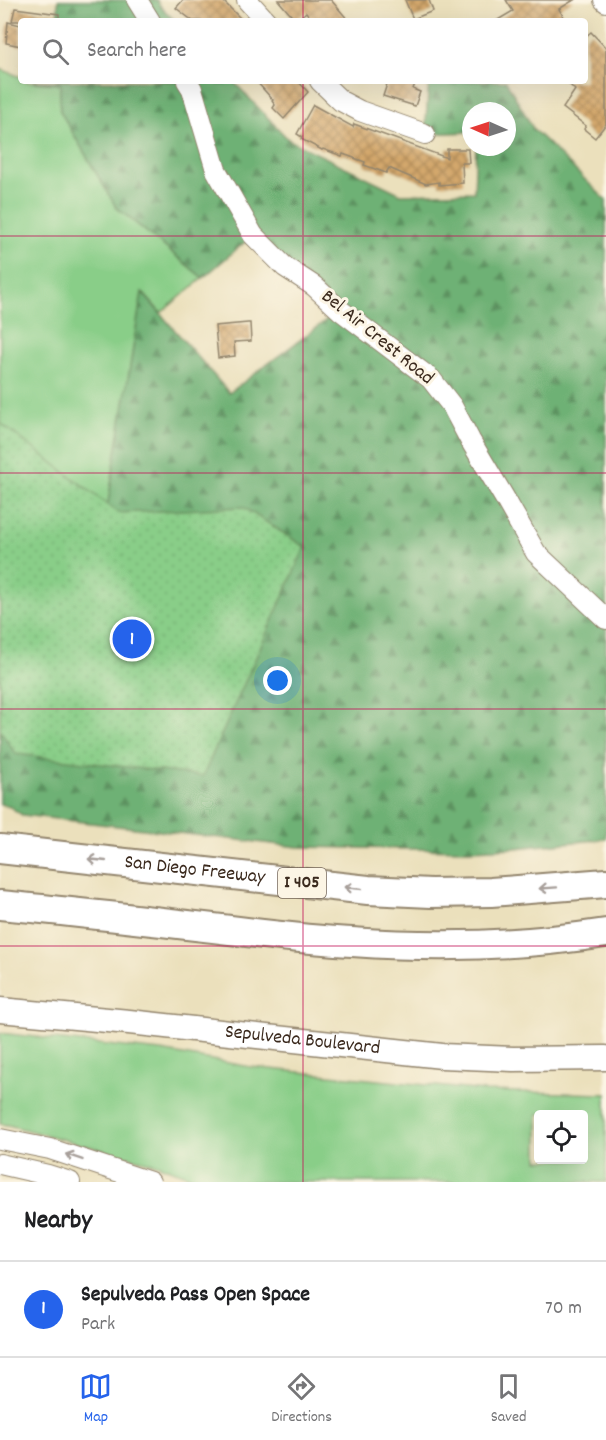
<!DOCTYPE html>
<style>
:root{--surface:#fff;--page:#f2f2f2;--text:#202124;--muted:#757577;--line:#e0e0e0;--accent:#2563eb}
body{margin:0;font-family:Dekko,sans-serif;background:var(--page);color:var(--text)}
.controls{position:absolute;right:18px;bottom:18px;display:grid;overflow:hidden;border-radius:6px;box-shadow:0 6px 24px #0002}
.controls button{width:54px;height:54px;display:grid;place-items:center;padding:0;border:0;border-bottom:2px solid var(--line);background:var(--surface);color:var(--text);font:30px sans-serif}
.compass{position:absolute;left:462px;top:102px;width:54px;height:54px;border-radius:50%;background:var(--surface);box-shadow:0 6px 24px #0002;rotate:273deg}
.you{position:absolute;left:278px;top:681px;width:21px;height:21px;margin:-15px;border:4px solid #fff;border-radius:50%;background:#1a73e8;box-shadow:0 0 0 9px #1a73e833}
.badge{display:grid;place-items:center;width:39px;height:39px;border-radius:50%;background:var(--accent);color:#fff;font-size:20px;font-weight:700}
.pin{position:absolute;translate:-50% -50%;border:3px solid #fff;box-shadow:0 2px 6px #0006}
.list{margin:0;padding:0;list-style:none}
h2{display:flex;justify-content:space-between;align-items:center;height:78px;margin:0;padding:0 24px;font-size:26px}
h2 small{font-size:20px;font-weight:400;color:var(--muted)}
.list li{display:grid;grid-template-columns:39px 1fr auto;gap:18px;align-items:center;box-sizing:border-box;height:96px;padding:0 24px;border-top:2px solid var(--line)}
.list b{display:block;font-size:22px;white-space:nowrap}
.list p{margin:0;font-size:20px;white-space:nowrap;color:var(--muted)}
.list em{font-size:20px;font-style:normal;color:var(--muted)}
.icon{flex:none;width:33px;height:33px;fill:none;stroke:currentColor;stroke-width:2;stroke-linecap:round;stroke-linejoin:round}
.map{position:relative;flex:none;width:606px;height:1182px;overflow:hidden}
.search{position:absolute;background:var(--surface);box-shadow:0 6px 24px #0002;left:18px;right:18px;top:18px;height:66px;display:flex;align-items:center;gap:15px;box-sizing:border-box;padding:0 21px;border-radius:6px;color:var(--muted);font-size:22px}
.sheet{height:174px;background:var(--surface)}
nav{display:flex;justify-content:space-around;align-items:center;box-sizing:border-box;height:84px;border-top:2px solid var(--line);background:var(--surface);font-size:16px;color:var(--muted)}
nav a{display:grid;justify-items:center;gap:3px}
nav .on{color:var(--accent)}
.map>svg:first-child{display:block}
.grass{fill:#89ce88;stroke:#627c53;stroke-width:1.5;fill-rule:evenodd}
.forest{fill:url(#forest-firs);stroke:#546e49;stroke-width:1.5}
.park{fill:url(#park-dots);stroke:#627c53;stroke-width:1.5}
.building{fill:url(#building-cross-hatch)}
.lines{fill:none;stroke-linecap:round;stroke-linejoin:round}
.minor-casing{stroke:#93856d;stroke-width:22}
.major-casing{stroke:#93856d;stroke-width:27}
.highway-casing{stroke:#93856d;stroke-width:32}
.minor{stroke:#fff;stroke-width:20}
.major{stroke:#fff;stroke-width:24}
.highway{stroke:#fff;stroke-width:28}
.oneway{stroke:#a79f9a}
.grid{fill:none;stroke:#c2185b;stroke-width:1.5;stroke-opacity:0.55}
.labels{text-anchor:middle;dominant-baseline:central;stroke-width:6;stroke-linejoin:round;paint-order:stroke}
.shield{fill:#fcf5e5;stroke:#75675a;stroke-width:1.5}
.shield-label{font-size:18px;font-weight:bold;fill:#3b2a1e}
.street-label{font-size:20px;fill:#3b2a1e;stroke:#fcf5e5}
</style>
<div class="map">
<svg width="606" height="1182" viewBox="0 0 606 1182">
<defs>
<pattern id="forest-firs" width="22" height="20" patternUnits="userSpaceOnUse" patternTransform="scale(1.5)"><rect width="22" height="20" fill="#6eb174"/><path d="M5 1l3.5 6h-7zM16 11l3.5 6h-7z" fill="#5c905f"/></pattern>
<pattern id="park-dots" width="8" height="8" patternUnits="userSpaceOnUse" patternTransform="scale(1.5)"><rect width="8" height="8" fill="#89ce88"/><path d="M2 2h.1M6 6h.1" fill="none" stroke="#77b175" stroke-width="1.8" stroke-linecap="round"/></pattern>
<pattern id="building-cross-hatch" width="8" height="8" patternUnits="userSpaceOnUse" patternTransform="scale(1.5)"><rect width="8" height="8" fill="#d3a76c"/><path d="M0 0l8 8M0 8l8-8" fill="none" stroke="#ac8858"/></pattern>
</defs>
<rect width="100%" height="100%" fill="#fcf5e5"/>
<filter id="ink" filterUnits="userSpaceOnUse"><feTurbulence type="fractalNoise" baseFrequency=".0167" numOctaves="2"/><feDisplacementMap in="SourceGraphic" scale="12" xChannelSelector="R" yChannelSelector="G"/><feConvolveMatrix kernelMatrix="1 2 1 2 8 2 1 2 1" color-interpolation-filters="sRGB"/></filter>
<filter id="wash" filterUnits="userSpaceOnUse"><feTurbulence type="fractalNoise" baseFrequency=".008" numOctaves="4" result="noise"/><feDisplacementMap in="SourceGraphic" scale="24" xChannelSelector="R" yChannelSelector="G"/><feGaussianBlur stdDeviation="1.35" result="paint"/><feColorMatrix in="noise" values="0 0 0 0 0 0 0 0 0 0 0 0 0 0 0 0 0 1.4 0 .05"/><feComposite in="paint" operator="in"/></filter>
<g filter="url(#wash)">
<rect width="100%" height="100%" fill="#ebe0bc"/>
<path class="grass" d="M 0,69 L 21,77 L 21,81 L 60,84 L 116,207 L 203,278 L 161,313 L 143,293 L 91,609 L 0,631 Z
M 0,1033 L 161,1051 L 251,1067 L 485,1091 L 606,1094 L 606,1182 L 205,1182 L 156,1164 L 8,1125 L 0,1124 ZM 584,1114 L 584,1160 L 538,1160 L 538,1114 Z"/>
<path class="forest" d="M 58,0 L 157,0 L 161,7 L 175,21 L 58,21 Z
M 32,81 L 233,81 L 289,140 L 401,194 L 474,192 L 476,147 L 507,147 L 507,111 L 471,111 L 471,132 L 425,134 L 429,81 L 506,81 L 534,130 L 606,200 L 606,839 L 515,848 L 469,850 L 298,847 L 22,815 L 10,807 L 0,804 L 0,631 L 91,608 L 142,292 L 229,393 L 340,310 L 253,235 L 203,278 L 116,207 L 60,111 L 60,84 Z"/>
<path class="park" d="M 0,423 L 119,513 L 243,507 L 305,547 L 203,776 L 16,754 L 0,730 Z"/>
<g id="blocks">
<path class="building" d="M 183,0 L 222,0 L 243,21 L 193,21 L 176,8 Z
M 278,0 L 331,0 L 349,21 L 313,21 L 306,12 L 296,21 Z
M 405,0 L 429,0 L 433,11 L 413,19 Z
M 506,0 L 574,0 L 559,9 L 563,16 L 555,21 L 496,21 L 513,11 Z
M 15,8 L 59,14 L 59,21 L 12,21 Z
M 8,22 L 21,25 L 21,46 L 6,43 Z
M 591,32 L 606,48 L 606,124 L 595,138 L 584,129 L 586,126 L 563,108 L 575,90 L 566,81 L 585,81 L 585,37 Z
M 256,81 L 298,81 L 308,92 L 284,119 L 273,108 L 275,105 L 272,101 L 273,100 Z
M 388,81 L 416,81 L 413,89 L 420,92 L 415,106 L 383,96 Z
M 313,105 L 353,127 L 354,124 L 447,158 L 447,149 L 468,149 L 469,163 L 462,163 L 463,183 L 439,185 L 439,182 L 426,184 L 389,168 L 386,173 L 364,165 L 365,162 L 343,154 L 342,156 L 323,149 L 322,150 L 301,139 L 302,137 L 297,134 Z
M 248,323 L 250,323 L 251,341 L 234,342 L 235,356 L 218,358 L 215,326 Z"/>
</g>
</g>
<g filter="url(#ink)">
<use href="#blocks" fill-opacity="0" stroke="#93856d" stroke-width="1.5"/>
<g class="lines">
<g class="minor-casing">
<path id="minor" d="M 137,0 L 150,21
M 247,0 L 266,21
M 604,0 L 606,2
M 187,81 L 192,89 L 216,170 L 253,235 L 285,267 L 314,286 L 340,310 L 431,379 L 452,406 L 470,440 L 504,497 L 536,553 L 606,619
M 320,81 L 341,101 L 360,111 L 425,134
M 0,1139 L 50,1149 L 150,1182
M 0,1164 L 48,1175 L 70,1182"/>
</g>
<g class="major-casing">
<g id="major">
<path id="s1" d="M 0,1010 L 129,1022 L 442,1056 L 513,1059 L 606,1058"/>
</g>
</g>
<g class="highway-casing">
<g id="highway">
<path id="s2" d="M 0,849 L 368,890 L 431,893 L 491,892 L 606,883"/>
<path d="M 0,905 C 77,912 154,921 230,930 C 271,935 312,940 352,942 C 436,948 522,946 606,933"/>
</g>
</g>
<use href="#minor" class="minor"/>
<use href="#major" class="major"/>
<use href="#highway" class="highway"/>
</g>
<defs><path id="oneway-shaft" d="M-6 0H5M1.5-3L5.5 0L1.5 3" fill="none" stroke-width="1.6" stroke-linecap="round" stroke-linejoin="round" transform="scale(1.5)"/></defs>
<g class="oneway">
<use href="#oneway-shaft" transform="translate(97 860) rotate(-174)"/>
<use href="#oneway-shaft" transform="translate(353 888) rotate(-174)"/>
<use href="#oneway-shaft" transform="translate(548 888) rotate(176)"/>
<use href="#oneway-shaft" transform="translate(74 1157) rotate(-161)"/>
</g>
</g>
<path class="grid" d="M 303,0 L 303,21M 303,81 L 303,1182M 0,236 L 606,236M 0,473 L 606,473M 0,709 L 606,709M 0,946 L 606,946"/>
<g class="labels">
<rect class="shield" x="278" y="868" width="48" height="30" rx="4.5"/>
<g class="shield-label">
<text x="302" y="883">I 405</text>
</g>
<g class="street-label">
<text transform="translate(377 338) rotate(39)">Bel Air Crest Road</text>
<text stroke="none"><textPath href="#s2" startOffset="196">San Diego Freeway</textPath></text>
<text stroke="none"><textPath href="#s1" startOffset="304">Sepulveda Boulevard</textPath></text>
</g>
</g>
</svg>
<div class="controls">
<button><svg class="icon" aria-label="locate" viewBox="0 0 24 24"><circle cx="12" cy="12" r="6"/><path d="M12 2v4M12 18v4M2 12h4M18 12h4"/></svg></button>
</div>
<svg class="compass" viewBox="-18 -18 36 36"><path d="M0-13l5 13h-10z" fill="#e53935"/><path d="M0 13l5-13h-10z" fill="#757577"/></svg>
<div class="you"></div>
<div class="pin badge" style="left:132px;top:639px">1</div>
<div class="search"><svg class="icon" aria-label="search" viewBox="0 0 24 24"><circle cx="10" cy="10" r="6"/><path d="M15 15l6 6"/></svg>Search here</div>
</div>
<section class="sheet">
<h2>Nearby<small></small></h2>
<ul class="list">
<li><span class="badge">1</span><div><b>Sepulveda Pass Open Space</b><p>Park</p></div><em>70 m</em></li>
</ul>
</section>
<nav>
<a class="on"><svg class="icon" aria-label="map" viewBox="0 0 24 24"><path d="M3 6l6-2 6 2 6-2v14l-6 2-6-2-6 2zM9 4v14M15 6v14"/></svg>Map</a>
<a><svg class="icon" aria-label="directions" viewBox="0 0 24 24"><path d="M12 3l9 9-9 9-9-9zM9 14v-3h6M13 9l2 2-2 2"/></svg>Directions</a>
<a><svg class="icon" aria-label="saved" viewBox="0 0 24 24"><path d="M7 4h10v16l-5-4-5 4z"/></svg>Saved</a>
</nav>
